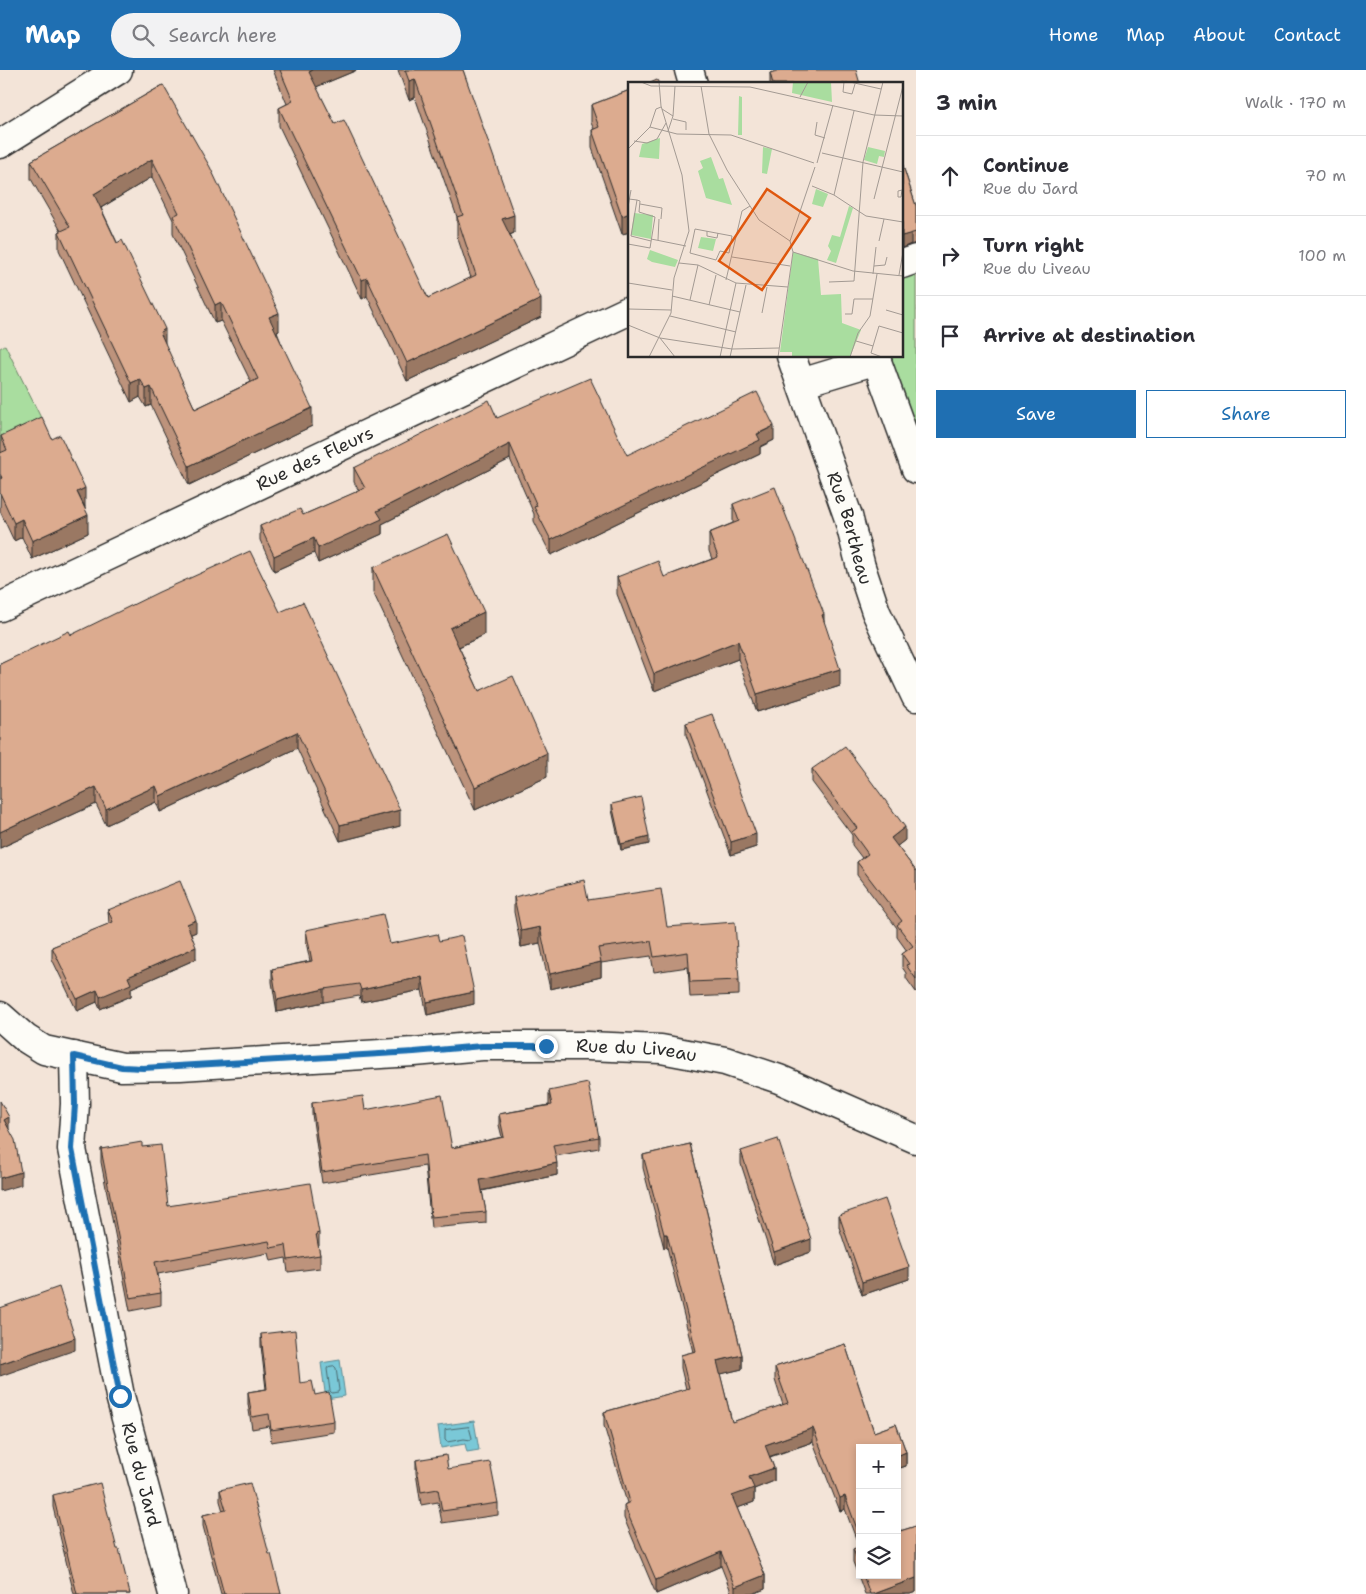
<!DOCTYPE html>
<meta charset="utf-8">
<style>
:root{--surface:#fff;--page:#f2f2f3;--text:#2b2b33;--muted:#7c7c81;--line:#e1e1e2;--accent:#1f6fb2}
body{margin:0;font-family:"Shantell Sans",sans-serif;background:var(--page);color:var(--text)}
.controls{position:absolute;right:15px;bottom:15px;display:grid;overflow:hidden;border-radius:0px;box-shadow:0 2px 8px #0003}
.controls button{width:45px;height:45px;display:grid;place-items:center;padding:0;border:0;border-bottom:1px solid var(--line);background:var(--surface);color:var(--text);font:25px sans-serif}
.stop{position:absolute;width:15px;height:15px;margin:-11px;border:4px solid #1f6fb2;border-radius:50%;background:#fff}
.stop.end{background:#1f6fb2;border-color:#fff;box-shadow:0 1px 5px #0008}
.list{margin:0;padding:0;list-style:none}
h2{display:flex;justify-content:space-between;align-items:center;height:65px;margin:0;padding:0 20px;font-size:21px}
h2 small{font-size:16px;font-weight:400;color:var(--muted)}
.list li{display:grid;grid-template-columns:32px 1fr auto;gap:15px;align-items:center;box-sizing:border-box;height:80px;padding:0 20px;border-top:1px solid var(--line)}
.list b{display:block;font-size:19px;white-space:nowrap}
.list p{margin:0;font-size:16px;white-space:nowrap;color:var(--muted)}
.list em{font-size:16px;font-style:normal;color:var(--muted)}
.actions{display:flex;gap:10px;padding:15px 20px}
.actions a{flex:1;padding:11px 0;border:1px solid var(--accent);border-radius:0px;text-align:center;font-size:18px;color:var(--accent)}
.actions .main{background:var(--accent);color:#fff}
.icon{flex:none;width:28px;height:28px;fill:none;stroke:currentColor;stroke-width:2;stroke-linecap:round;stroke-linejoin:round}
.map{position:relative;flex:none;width:916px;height:1524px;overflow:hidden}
header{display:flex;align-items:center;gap:30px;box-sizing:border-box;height:70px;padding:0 25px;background:var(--accent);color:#fff}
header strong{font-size:24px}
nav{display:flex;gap:28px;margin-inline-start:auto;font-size:18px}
.search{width:350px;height:45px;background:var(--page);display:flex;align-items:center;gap:12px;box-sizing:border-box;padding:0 18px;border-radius:28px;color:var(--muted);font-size:19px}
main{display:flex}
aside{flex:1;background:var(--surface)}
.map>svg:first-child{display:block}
.green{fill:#a9dd9f;stroke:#6a8465}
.water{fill:#7ac8d7;stroke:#5a8992}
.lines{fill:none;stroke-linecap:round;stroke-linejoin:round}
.shore{stroke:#4b6a70;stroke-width:1}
.street-casing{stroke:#2b2b2b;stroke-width:31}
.secondary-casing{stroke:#2b2b2b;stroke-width:31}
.street{stroke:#fdfcf7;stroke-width:28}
.secondary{stroke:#fdfcf7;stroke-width:28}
.wall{fill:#bd937b;stroke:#2b2b2b;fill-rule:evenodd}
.shaded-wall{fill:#9a7864;stroke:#2b2b2b}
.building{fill:#dcab8f;stroke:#2b2b2b;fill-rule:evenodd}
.route{stroke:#1f6fb2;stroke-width:6}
.labels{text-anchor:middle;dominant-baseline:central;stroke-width:4;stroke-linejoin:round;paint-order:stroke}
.street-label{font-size:18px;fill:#2b2b2b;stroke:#fdfcf7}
.inset-road{fill:none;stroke:#a39a93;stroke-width:1}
.view{fill:#df570e;fill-opacity:0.15;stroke:#df570e;stroke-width:2.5}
.inset-edge{fill:none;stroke:#2b2b2b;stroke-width:2.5}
</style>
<header>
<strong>Map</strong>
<div class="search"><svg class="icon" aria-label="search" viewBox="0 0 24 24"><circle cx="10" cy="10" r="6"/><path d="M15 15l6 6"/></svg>Search here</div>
<nav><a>Home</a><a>Map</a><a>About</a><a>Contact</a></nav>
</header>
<main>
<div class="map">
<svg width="916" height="1524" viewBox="0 0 916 1524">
<rect width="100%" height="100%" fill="#f3e4d8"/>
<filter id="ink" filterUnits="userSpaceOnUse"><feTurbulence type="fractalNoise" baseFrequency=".02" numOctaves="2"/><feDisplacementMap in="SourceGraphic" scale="10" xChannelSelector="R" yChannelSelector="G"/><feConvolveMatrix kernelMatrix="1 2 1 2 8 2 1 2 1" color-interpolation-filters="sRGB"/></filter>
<g filter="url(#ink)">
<path class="green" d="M 916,189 L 916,369 L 875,286 L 902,286 L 902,194 Z
M 5,275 L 47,360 L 0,385 L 0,278 Z"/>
<path class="water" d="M 340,1290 L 345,1326 L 326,1329 L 321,1293 Z
M 474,1351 L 479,1380 L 467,1382 L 465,1374 L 441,1378 L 438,1356 Z"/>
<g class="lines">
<path class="shore" d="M 334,1296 L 336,1298 L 339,1320 L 338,1322 L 332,1323 L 330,1321 L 327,1299 L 328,1297 Z
M 469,1357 L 472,1368 L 471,1370 L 464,1369 L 447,1372 L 445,1370 L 445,1360 Z"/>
<g class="street-casing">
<g id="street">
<path d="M 689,0 L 693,14"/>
<path d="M 0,74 L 118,0"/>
<path d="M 902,194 L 916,189"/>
<path id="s1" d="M 791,286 L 848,446 L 861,497 L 876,542 L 916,627"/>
<path d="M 875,286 L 916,399"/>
<path d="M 801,313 L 877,290"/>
<path id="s2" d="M 0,537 L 630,240"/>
<path id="s3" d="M 74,986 L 75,1034 L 72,1079 L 120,1326 L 173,1524"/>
</g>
</g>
<g class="secondary-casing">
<g id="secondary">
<path id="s4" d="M 0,946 L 25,968 L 44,980 L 122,997 L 180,996 L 414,982 L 482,976 L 587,976 L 661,979 L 725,991 L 779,1009 L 916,1069"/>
</g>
</g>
<use href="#street" class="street"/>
<use href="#secondary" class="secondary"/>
</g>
<path class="wall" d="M 273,0 L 357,0 L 316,17 L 335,54 L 428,228 L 471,208 L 457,166 L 457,147 L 415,27 L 409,30 L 398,0 L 463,0 L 514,163 L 510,165 L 541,247 L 407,311 L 367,226 L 362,229 L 279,56 L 279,38 L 287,34 Z
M 770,3 L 860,14 L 770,14 Z
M 163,15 L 279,261 L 277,262 L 312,356 L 189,415 L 151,335 L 146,337 L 140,327 L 131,332 L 59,180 L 59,162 L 61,161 L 31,109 L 31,91 ZM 152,107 L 173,150 L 173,164 L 215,253 L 221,251 L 251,312 L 195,339 L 101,138 Z
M 630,20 L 630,162 L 622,164 L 592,78 L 592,60 L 594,59 L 591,53 L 591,35 Z
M 902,93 L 916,136 L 916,173 L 902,178 Z
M 497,348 L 627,385 L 774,370 L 760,377 L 760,384 L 551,485 L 534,451 L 534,444 L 510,389 L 382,454 L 382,464 L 318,493 L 314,483 L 274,501 L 260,470 L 260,456 L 303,445 L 359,421 L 354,412 L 354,398 Z
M 1,366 L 85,437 L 88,463 L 32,489 L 22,467 L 14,471 L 0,441 Z
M 733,434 L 824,554 L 840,616 L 757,642 L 738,589 L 654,621 L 617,524 L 617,507 L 664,507 L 712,489 L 709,481 L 709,463 L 733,453 Z
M 373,498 L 484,565 L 459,577 L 479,621 L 547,707 L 475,740 L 373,522 Z
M 280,542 L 400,756 L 340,771 L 297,678 L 160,742 L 156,732 L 106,755 L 96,734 L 0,778 L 0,594 L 71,565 Z
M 686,653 L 756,777 L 731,785 L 686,665 Z
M 812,699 L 905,770 L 897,776 L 916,801 L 916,922 L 906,908 L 906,903 L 902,897 L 902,884 L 907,881 L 897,867 L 897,858 L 857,805 L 857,792 L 862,788 L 852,775 L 852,765 L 812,712 Z
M 612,734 L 649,774 L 621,780 L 612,740 Z
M 514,827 L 588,830 L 667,857 L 739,910 L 739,925 L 690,927 L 688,897 L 654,902 L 651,886 L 601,893 L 601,907 L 550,919 L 540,873 L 521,877 L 514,842 Z
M 108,840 L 196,862 L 191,864 L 196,889 L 131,918 L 131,926 L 100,939 L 97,932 L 77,941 L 52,889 L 52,877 L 109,854 Z
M 306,860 L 390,874 L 439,871 L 474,934 L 427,945 L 422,920 L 361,932 L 359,926 L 324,932 L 277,942 L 272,912 L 272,899 L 310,891 L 306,872 Z
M 549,1021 L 599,1067 L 599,1078 L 556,1086 L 557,1105 L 482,1121 L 486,1142 L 486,1153 L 431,1158 L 425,1096 L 322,1113 L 312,1044 L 312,1033 L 365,1040 L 452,1078 L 502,1067 L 499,1055 L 499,1044 L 549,1035 Z
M 690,1074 L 742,1285 L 742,1299 L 720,1304 L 732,1352 L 783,1335 L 775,1310 L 775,1297 L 845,1274 L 874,1362 L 896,1354 L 906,1382 L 906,1396 L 897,1399 L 897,1378 L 860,1378 L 860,1505 L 897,1505 L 897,1462 L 916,1456 L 916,1522 L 910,1524 L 865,1524 L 853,1492 L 853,1479 L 859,1477 L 855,1466 L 845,1439 L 840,1441 L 813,1372 L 770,1387 L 774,1398 L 774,1411 L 754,1419 L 754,1432 L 737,1438 L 765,1505 L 765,1519 L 752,1524 L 732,1524 L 721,1496 L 656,1524 L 624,1448 L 624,1435 L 627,1433 L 604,1356 L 604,1342 L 686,1319 L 681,1298 L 681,1285 L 693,1282 L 667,1177 L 664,1178 L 643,1098 L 643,1085 Z
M 142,1077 L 168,1136 L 319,1163 L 319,1176 L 318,1176 L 320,1185 L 320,1198 L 288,1202 L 286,1188 L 271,1191 L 269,1183 L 158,1204 L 161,1223 L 161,1235 L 130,1241 L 101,1092 L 101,1079 Z
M 741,1081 L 811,1182 L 774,1195 L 741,1094 Z
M 839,1145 L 909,1209 L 862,1225 L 839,1157 Z
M 261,1264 L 300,1313 L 315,1325 L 334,1351 L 334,1362 L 271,1372 L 269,1356 L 252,1359 L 248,1334 L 248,1322 L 266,1319 L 261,1276 Z
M 416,1390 L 448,1399 L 498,1433 L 498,1445 L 442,1453 L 438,1432 L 421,1435 L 416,1403 Z
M 220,1420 L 269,1484 L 281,1524 L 221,1524 L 203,1456 L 203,1445 L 223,1441 L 220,1431 Z
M 53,1425 L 117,1479 L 130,1524 L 74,1524 L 53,1437 Z"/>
<path class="shaded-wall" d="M 313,0 L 357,0 L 309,20 L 309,2 Z
M 415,9 L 415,27 L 409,30 L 409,11 Z
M 152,89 L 152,107 L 94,142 L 94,124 Z
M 630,143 L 630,162 L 622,164 L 622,146 Z
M 514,145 L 514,163 L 502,168 L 502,149 Z
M 911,163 L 911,174 L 902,178 L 902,166 Z
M 367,208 L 367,226 L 362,229 L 362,210 Z
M 541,229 L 541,247 L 407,311 L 407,293 Z
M 221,232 L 221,251 L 215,253 L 215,235 Z
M 279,243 L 279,261 L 269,266 L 269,247 Z
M 165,259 L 165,277 L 160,262 Z
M 140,309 L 140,327 L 131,332 L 131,313 Z
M 151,317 L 151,335 L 146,337 L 146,319 Z
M 312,338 L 312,356 L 189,415 L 189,396 Z
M 774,356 L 774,370 L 760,377 L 760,384 L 551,485 L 551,470 Z
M 510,374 L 510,389 L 382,454 L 382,464 L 318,493 L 318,478 L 377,441 Z
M 85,418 L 85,437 L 77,422 Z
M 88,445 L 88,463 L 32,489 L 32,471 Z
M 22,449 L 22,467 L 14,471 L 14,453 Z
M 314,468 L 314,483 L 274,501 L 274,486 Z
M 484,542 L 484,565 L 450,581 L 450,558 Z
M 824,544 L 824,562 L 822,545 Z
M 738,571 L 738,589 L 654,621 L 654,604 Z
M 840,599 L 840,616 L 757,642 L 757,624 Z
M 297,662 L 297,678 L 160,742 L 160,726 Z
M 547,683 L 547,707 L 475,740 L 475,717 Z
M 156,716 L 156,732 L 106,755 L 106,739 Z
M 96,717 L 96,734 L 0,778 L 0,762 Z
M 400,740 L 400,756 L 340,771 L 340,755 Z
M 905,757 L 905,770 L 891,781 L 891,768 Z
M 756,764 L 756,777 L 731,785 L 731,772 Z
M 649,767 L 649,774 L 621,780 L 621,774 Z
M 196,850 L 196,862 L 187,866 L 187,854 Z
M 540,857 L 540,873 L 521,877 L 521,861 Z
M 196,877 L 196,889 L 131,918 L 131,926 L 100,939 L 100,927 L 128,907 Z
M 601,892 L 601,907 L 550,919 L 550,904 Z
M 422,907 L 422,920 L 361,932 L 361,920 Z
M 324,919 L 324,932 L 277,942 L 277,930 Z
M 97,920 L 97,932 L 77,941 L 77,929 Z
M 474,922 L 474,934 L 427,945 L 427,932 Z
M 9,1047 L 9,1060 L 4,1050 Z
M 557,1093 L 557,1105 L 480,1121 L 480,1110 Z
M 21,1102 L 21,1115 L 0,1121 L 0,1108 Z
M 664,1164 L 667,1164 L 667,1177 L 664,1178 Z
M 811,1169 L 811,1182 L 774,1195 L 774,1182 Z
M 909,1197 L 909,1209 L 862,1225 L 862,1212 Z
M 75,1268 L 75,1280 L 0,1306 L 0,1294 Z
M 742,1285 L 742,1299 L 717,1305 L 717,1291 Z
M 813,1358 L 813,1372 L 765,1388 L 765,1375 Z
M 906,1382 L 906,1396 L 897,1399 L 897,1386 Z
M 774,1398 L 774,1411 L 754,1419 L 754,1432 L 732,1440 L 732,1426 L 749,1407 Z
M 845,1426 L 845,1439 L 840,1441 L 840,1428 Z
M 721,1482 L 721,1496 L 656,1524 L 656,1510 Z
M 765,1505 L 765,1519 L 752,1524 L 735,1524 L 735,1517 Z
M 916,1508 L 916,1522 L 910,1524 L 873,1524 Z"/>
<path class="building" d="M 280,0 L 313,0 L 309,2 L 335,54 L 344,50 L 428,228 L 476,205 L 457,147 L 463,145 L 415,9 L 409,11 L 405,0 L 463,0 L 514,145 L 502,149 L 541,229 L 407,293 L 367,208 L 362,210 L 279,38 L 293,31 Z
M 780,0 L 856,0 L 860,14 L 773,14 L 770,3 Z
M 657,10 L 659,14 L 648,14 Z
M 163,15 L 210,97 L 279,243 L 269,247 L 312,338 L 189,396 L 151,317 L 146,319 L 140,309 L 131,313 L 59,162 L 70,157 L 31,91 ZM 152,89 L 179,143 L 173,146 L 215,235 L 221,232 L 258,309 L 195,339 L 160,262 L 165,259 L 122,170 L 117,173 L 94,124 Z
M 630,20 L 630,143 L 622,146 L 592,60 L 599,57 L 591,35 Z
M 902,93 L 916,136 L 916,162 L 902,166 Z
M 590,308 L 627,385 L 757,322 L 774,356 L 757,364 L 760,370 L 551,470 L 534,437 L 537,436 L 510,374 L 377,441 L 382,449 L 318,478 L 314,468 L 274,486 L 260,456 L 300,439 L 303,445 L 365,418 L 354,398 L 489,330 L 497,348 Z
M 42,347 L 52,369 L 60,365 L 85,418 L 77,422 L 88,445 L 32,471 L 22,449 L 14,453 L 0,423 L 0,409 L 2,408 L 0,404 L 0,383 L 7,380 L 1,366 Z
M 775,417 L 824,544 L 822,545 L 840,599 L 757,624 L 738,571 L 654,604 L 617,507 L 658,491 L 664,507 L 718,487 L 709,463 L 739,451 L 733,434 Z
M 448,464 L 484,542 L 450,558 L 479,621 L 513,606 L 547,683 L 475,717 L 373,498 Z
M 250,481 L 280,542 L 303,532 L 400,740 L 340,755 L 297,662 L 160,726 L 156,716 L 106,739 L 96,717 L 0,762 L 0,594 L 69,561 L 71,565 L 159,522 Z
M 712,644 L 756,764 L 731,772 L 686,653 Z
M 845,676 L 905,757 L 891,768 L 916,801 L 916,909 L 906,895 L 909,894 L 902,884 L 913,876 L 897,855 L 902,851 L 857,792 L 868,784 L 852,762 L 857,758 L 812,699 Z
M 641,727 L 649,767 L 621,774 L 612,734 Z
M 584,810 L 588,830 L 661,819 L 667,857 L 735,852 L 739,910 L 690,912 L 688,882 L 654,887 L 651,871 L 598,878 L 601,892 L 550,904 L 540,857 L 521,861 L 514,827 Z
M 180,811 L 196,850 L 187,854 L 196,877 L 128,907 L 131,914 L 100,927 L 97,920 L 77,929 L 52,877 L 113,852 L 108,840 Z
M 383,844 L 390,874 L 437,864 L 439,871 L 462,866 L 474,922 L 427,932 L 422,907 L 361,920 L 359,914 L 324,919 L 277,930 L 272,899 L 312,891 L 306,860 Z
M 588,1013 L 599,1067 L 553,1075 L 557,1093 L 480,1110 L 486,1142 L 431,1147 L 425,1085 L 322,1102 L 312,1033 L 363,1026 L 365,1040 L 442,1025 L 452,1078 L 504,1067 L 499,1044 L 552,1035 L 549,1021 Z
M 0,1031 L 9,1047 L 4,1050 L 15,1070 L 21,1102 L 0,1108 Z
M 778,1069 L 811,1169 L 774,1182 L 741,1081 Z
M 142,1072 L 142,1077 L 161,1075 L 168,1136 L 310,1113 L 319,1163 L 316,1164 L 320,1185 L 288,1190 L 286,1175 L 271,1178 L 269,1171 L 155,1192 L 161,1223 L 130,1228 L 101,1079 Z
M 690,1074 L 742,1285 L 717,1291 L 732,1352 L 788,1333 L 775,1297 L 845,1274 L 874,1362 L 896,1354 L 906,1382 L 897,1386 L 897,1378 L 860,1378 L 860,1467 L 845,1426 L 840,1428 L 813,1358 L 765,1375 L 774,1398 L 749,1407 L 754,1418 L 732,1426 L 765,1505 L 735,1517 L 721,1482 L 656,1510 L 624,1435 L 630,1432 L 604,1342 L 689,1318 L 681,1285 L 696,1281 L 667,1164 L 664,1164 L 643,1085 Z
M 885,1129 L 909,1197 L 862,1212 L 839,1145 Z
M 59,1217 L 75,1268 L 0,1294 L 0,1238 Z
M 295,1260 L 300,1313 L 312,1311 L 315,1325 L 329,1322 L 334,1351 L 271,1360 L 269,1344 L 252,1347 L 248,1322 L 267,1319 L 261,1264 Z
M 446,1385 L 448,1399 L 490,1392 L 498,1433 L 442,1441 L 438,1419 L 421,1422 L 416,1390 Z
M 100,1413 L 117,1479 L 119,1479 L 130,1524 L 77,1524 L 53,1425 Z
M 250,1413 L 269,1484 L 271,1484 L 281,1524 L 224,1524 L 203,1445 L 226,1440 L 220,1420 Z
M 916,1456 L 916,1508 L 873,1524 L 870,1524 L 863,1505 L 897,1505 L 897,1462 Z
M 860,1476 L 860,1497 L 853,1479 Z"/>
</g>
<g class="lines" filter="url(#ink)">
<path class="route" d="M 120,1326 L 72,1079 L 75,1034 L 74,986 L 122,997 L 143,998 L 414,982 L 482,976 L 546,976"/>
</g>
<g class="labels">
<g class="street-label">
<text stroke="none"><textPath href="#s2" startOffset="348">Rue des Fleurs</textPath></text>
<text stroke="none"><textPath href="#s1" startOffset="182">Rue Bertheau</textPath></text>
<text stroke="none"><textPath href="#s4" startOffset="651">Rue du Liveau</textPath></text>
<text stroke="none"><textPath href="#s3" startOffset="426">Rue du Jard</textPath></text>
</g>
</g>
<g transform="translate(628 12)">
<rect width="275" height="275" fill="#f3e4d8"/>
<path d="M 165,0 L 203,0 L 204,20 L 164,11 ZM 111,14 L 114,15 L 114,53 L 110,53 ZM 32,56 L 31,77 L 11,75 L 14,62 ZM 135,65 L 144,67 L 139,92 L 134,91 ZM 240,65 L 257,69 L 256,75 L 251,74 L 249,82 L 236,78 ZM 83,75 L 91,97 L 95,96 L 104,123 L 78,116 L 70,89 L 75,86 L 72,79 ZM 188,107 L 200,112 L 195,125 L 184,122 ZM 221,124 L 225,126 L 208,181 L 199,178 L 203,169 L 200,164 L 204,153 L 212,155 ZM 6,131 L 25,133 L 23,157 L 3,153 ZM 73,155 L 88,157 L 85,169 L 70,166 ZM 22,168 L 50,178 L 47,185 L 24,180 L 19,177 ZM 165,170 L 190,177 L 193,213 L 213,212 L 214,241 L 233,248 L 222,275 L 164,275 L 164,270 L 152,270 Z" fill="#a9dd9f"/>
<path class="inset-road" d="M 13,0 L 23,4 L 122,5 L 246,33 L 275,34M 216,0 L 215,10 L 224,12 L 227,2M 222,0 L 253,7M 73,4 L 81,52 L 99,88 L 131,138 L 162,159M 172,15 L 180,0M 34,27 L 45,34 L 40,49M 45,34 L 47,4M 45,37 L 58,40 L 58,48M 189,40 L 187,53 L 197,56M 22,45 L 49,52 L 103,53 L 186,81M 22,45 L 28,27 L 33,25M 6,59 L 19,61 L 29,57 L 38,41M 0,67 L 22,45M 194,71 L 275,90M 189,81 L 205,23M 184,104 L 206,113 L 238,134 L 275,140M 274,108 L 273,115 L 270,115 L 270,109 ZM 206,113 L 226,29M 1,117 L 9,118 L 3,154 L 23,159M 246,117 L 275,4M 9,118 L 12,119 L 11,130 L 27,135 L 22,166M 12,122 L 34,126 L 33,137M 0,125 L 3,108M 67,147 L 104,154 L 101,171 L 92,169 L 88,178 L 62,171 ZM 79,149 L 79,154 L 89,156 L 90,151M 23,157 L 58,164M 30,158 L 31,137M 162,159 L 187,85M 251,159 L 256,137M 0,162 L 22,166M 165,170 L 225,189 L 275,194M 104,175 L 162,184M 51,181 L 70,183 L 108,201 L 160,205M 246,184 L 257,183 L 259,175M 245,192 L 248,165M 271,193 L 275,170M 98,198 L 114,129 L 122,124M 201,200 L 226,199 L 235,80 L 255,0M 0,201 L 44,208M 44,214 L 112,230M 62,218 L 70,183M 81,223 L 88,193M 0,227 L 43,228M 258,228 L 275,233M 134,231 L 139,205M 217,232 L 224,232 L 226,217 L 245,217M 42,234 L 108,250M 0,243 L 32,256 L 104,267 L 151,266M 32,256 L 47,275M 228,259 L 245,264 L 251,244 L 275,251M 245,264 L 243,271 L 254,275M 21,275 L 43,231 L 46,196 L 61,149 L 54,93 L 33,24 L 31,0M 92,275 L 108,201M 102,275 L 118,203M 150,275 L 165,170 L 162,159M 222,275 L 230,251 L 242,234 L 249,192"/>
<path class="view" d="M 139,107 L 182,136 L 134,208 L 91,179 Z"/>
<rect width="275" height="275" class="inset-edge"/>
</g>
</svg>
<div class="controls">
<button>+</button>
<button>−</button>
<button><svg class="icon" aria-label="layers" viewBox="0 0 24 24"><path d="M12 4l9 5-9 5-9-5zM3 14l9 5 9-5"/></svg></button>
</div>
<div class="stop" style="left:120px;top:1326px"></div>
<div class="stop end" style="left:546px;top:976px"></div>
</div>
<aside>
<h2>3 min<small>Walk · 170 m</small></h2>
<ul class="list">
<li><svg class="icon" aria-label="ahead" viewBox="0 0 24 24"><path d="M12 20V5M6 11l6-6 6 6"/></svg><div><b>Continue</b><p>Rue du Jard</p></div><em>70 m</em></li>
<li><svg class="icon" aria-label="right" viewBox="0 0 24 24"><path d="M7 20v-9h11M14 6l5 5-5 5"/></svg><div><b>Turn right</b><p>Rue du Liveau</p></div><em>100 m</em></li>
<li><svg class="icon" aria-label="arrive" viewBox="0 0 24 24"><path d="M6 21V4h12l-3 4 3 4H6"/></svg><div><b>Arrive at destination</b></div></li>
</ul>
<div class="actions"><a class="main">Save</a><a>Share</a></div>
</aside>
</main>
